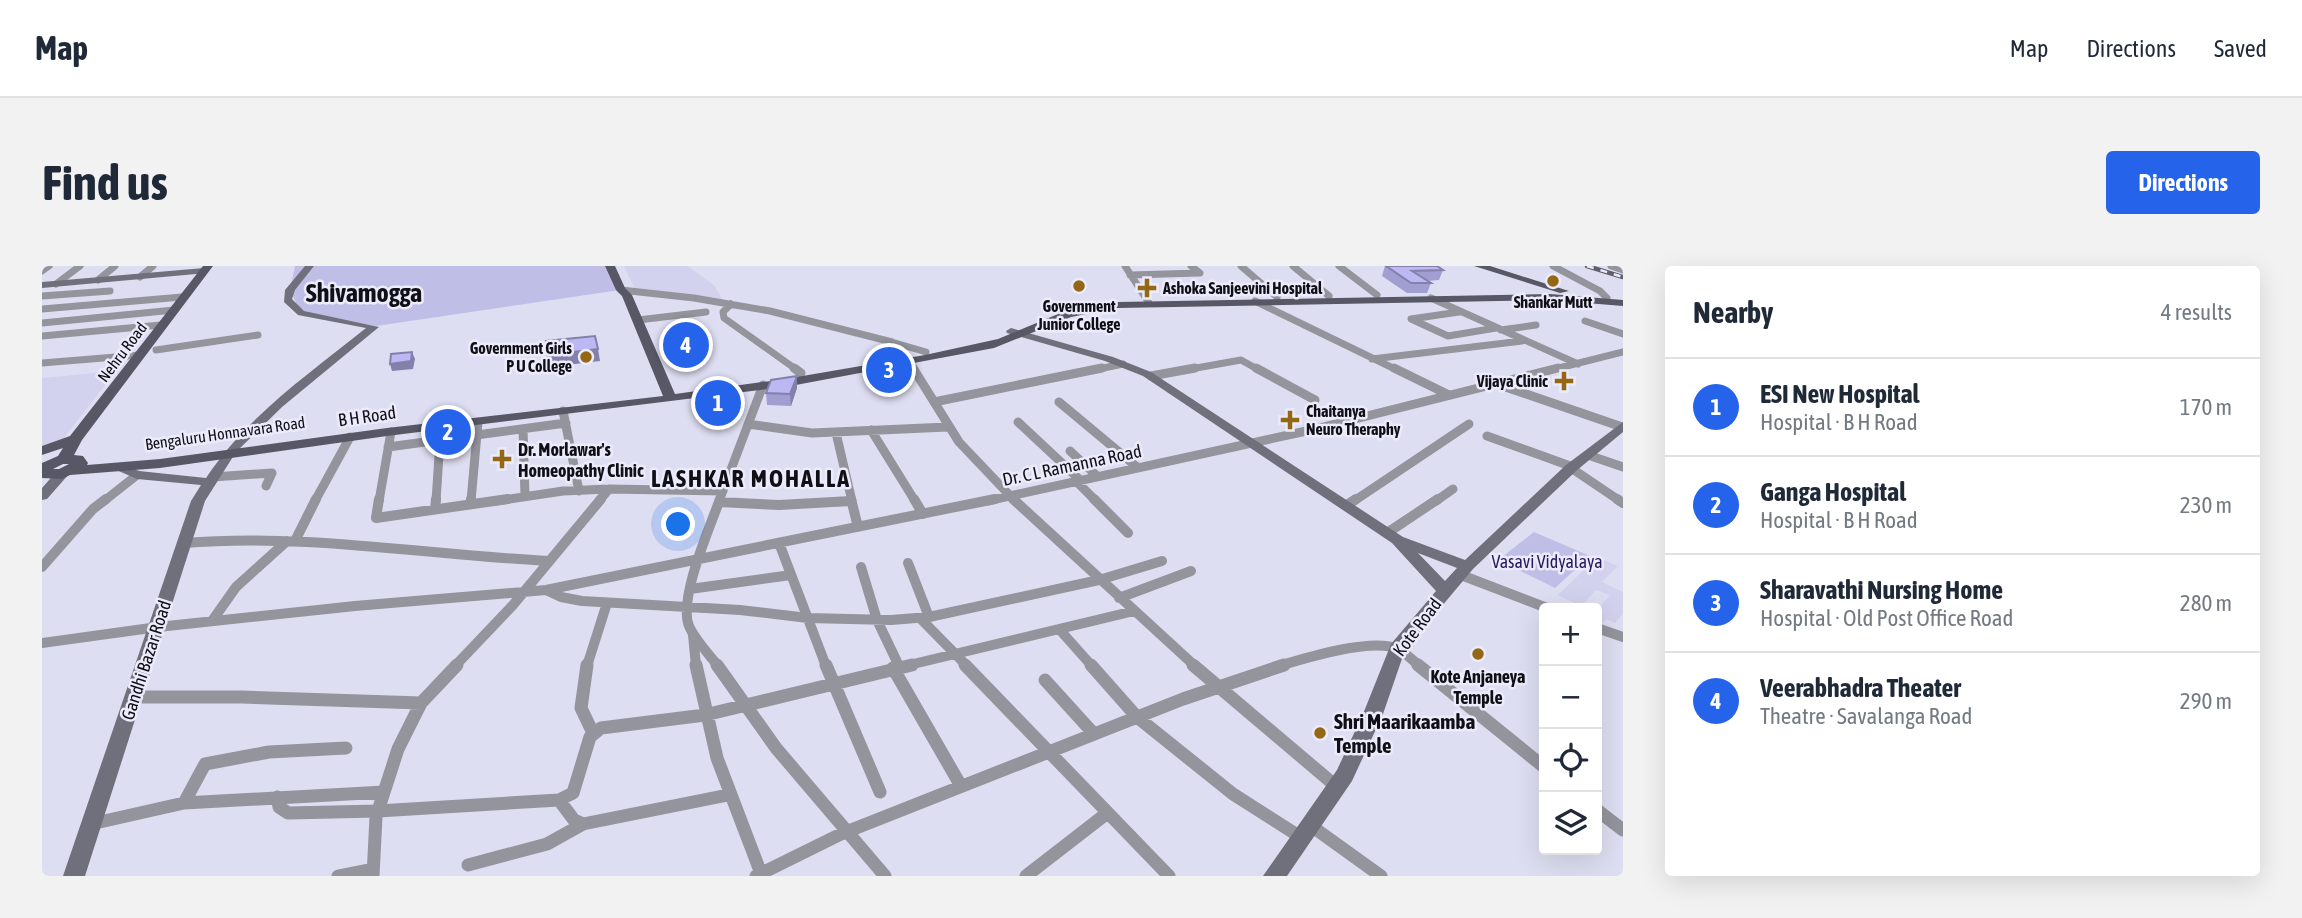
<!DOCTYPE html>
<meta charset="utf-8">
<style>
:root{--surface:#fff;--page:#f2f2f3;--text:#1f2937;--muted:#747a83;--line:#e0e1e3;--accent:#2563eb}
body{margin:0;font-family:"Asap Condensed",sans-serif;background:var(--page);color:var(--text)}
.controls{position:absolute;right:21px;bottom:21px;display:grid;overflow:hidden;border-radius:7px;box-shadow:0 7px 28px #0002}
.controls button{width:63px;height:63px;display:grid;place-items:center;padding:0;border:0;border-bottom:2px solid var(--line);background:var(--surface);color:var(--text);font:35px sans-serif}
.you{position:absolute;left:637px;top:259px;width:24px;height:24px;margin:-18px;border:5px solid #fff;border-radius:50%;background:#1a73e8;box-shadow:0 0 0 10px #1a73e833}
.badge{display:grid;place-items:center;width:46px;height:46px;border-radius:50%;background:var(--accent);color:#fff;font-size:23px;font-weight:700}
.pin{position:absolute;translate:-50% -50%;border:4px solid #fff;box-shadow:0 2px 7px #0006}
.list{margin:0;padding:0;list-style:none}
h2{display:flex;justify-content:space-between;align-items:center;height:91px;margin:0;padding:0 28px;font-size:30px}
h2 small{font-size:23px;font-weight:400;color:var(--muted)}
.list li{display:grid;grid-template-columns:46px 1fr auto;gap:21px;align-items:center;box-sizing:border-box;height:98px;padding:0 28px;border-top:2px solid var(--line)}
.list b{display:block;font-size:26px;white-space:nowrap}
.list p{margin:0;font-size:23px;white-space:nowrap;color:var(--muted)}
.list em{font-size:23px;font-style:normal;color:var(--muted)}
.icon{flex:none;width:38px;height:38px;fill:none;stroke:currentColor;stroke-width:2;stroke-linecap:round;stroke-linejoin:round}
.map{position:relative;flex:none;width:1581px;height:610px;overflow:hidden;border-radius:7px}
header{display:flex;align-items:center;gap:42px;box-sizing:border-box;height:98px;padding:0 35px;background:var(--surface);border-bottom:2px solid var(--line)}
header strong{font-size:33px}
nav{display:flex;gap:38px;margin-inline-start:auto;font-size:24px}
.intro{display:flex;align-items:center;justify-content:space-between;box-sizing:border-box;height:168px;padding:0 42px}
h1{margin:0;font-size:49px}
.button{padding:18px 32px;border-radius:7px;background:var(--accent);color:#fff;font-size:24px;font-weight:700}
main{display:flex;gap:42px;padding:0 42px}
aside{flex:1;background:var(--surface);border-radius:7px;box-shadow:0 7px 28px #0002}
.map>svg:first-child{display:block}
.built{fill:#d3d2ee}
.green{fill:#bfbee7}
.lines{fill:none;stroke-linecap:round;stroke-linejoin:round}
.street-far3{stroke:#94949d;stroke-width:7}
.street-far2{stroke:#94949d;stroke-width:9}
.street-far1{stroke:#94949d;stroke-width:10}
.street{stroke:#94949d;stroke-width:13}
.secondary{fill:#70707c;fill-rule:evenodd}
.primary{fill:#575765;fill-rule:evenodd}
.rail-casing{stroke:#605f6b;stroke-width:4.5}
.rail{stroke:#ebebfc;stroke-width:2.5;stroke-dasharray:7;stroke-linecap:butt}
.wall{fill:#a19ed2}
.shaded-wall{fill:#8381ab}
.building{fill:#bbb8f4;stroke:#8381ab;stroke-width:2}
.poi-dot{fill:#946714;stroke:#ebebfc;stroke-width:2.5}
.labels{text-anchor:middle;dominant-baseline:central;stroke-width:5;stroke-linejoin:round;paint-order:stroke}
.far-poi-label{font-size:16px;font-weight:bold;fill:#100f16;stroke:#ebebfc;text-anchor:start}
.far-street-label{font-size:16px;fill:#100f16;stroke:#ebebfc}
.street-label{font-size:18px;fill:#100f16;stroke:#ebebfc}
.poi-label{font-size:18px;font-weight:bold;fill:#100f16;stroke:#ebebfc;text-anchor:start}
.park-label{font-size:18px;fill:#28195d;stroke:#ebebfc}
.near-poi-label{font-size:21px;font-weight:bold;fill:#100f16;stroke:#ebebfc;text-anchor:start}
.district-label{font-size:24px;font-weight:bold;letter-spacing:2px;fill:#100f16;stroke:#ebebfc}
.far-town-label{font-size:26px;font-weight:bold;fill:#100f16;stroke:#ebebfc}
</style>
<header>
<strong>Map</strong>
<nav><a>Map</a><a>Directions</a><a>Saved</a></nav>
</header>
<div class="intro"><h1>Find us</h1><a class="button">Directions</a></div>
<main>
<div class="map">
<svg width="1581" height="610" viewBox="0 0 1581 610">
<rect width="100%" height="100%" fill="#dedef2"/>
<path class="built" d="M 582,0 L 646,0 L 673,20 L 681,35 L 593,24 Z
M 74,105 L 18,177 L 0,183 L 0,112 Z
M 1555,291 L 1576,300 L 1560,316 L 1581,326 L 1581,348 L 1573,357 L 1564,353 L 1561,357 L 1555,354 L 1559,350 L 1555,347 L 1555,344 L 1568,329 L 1554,324 L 1539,340 L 1516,329 Z"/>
<path class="green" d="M 253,0 L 568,0 L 578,24 L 334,60 L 259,47 L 248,24 Z
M 1492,266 L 1548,290 L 1513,322 L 1456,294 Z"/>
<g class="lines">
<path class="street-far3" d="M 1083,0 L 1107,37
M 1199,0 L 1235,31
M 1251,0 L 1287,30
M 1297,0 L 1335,29
M 1511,0 L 1558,25 L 1565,32
M 1569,0 L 1581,4
M 0,5 L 7,0
M 1088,9 L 1158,7 L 1149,0
M 98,11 L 111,0
M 56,14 L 73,0
M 14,18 L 38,0
M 579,24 L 652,32 L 728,45 L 850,76 L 862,89
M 0,30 L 68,25
M 1389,32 L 1536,98
M 1213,35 L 1355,104
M 689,38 L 681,46 L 682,52 L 755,104
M 0,43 L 140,31
M 1417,46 L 1369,53 L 1406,70 L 1454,62
M 596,54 L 664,46
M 1543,55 L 1581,68
M 0,57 L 132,44
M 1459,64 L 1494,59
M 0,70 L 119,59
M 853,77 L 884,86
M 114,84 L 216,69
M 1330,93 L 1480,75
M 867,95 L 873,104
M 0,97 L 98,89
M 1052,104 L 1081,98
M 1143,104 L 1199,94 L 1217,104
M 1509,104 L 1581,86"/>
<path class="street-far2" d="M 752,102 L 759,107
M 871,102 L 917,176 L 973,235
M 1214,102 L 1273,134
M 1352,102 L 1407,129
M 1109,110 L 1153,102
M 1452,117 L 1580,161
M 892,136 L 1060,102
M 1017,136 L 1095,201
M 521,145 L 537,225
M 976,156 L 1037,213
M 706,158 L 770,167 L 906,161
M 481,163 L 483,230
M 829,164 L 873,235
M 794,167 L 810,235
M 1445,170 L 1531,201
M 346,181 L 524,157
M 1028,185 L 1054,209
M 1546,189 L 1581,201
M 1529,202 L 1578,235
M 171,211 L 230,207 L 224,220
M 1033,214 L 1054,235
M 62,235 L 95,209
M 273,235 L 308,171
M 337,235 L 349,166
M 394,235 L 398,174
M 429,235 L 436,156
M 454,235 L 521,225 L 567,223 L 681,225
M 557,235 L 567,223
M 677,235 L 721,119
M 945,235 L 1269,164 L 1516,102
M 1312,235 L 1427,158
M 1394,235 L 1411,223"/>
<path class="street-far1" d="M 337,233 L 334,252 L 466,233
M 809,233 L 816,261
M 872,233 L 881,248
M 971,233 L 1153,400
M 1052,233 L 1086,267
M 1575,233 L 1581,237
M 677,236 L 737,239 L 809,235
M 429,238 L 429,233
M 1305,239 L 1314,233
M 393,243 L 394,233
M 1345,267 L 1396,233
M 253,275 L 274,233
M 142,277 C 264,267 386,289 507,295
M 737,277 L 784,400
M 866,297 L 887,351
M 0,301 L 51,243 L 64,233
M 819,301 L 835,354 L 857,400
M 1419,309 L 1505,342
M 648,323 L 749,309
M 504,324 L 519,331 L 540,335 L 698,344 L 766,352 L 849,354 L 887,351 L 1057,314 L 1120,295
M 1077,332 L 1149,305
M 878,352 L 925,400
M 170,355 L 194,321 L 245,275
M 1555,362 L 1581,371
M 1017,363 L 1050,400
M 651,369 L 654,400
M 0,377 L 116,361 L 313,340 L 504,324 L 953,233
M 413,400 L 471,339 L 559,233
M 545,400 L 565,337
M 676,400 C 667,388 653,374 647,360 C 636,333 668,261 678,233
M 863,400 L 1092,345
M 1237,400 C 1263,392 1331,371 1356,383 C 1364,387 1371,395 1378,400"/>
<path class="street" d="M 545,399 L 539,442 L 551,467
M 654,399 L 675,492 L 720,610
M 675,399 L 734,482 L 843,610
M 784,399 L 838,526
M 923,399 L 1127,610
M 1049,399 L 1095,451 L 1191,528 L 1260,572
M 1151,399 L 1295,521
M 1376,399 L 1502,501
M 851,402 L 919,520
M 1003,414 L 1052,468
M 92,431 L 200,431 L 379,437
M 235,531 L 237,541 L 246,547 L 336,545 L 517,534 L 531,527 L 548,471 L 559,462 L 663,449 L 870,399
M 517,534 L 532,554 L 541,558 L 686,529
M 142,537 L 163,498 L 227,486 L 304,482
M 1555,544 L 1581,564
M 49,558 L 142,537 L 342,526
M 1268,559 L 1339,610
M 426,599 L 505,578 L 541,558
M 296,610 L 331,603
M 331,610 L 334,551 L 356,483 L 379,437 L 415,399
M 714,610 L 799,568 L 1141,433 L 1242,399
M 984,610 L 1064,548"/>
<path class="secondary" d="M 263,0 L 272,0 L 253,24 L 250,33 L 262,45 L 337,61 L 240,141 L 194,186 L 163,235 L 43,610 L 21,610 L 149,235 L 159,219 L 95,213 L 72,203 L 79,199 L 97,205 L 164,212 C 205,150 267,108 324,62 L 256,49 L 242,36 L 243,24 Z
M 162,2 L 166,5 L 165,7 L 0,22 L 0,16 Z
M 969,62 L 1071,91 L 1109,106 L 1361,271 L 1423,294 L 1524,199 L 1581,156 L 1581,166 L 1534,205 L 1431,303 L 1363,384 L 1341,448 L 1310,515 L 1245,610 L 1221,610 L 1295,504 L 1321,448 L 1349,378 L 1394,325 L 1350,277 L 1101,110 L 1063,95 L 965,67 L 964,65 ZM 1376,287 L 1415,302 L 1403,315 Z
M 20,204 L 27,208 L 5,233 L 0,234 L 0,222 L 15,205 Z"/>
<path class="primary" d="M 161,0 L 171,0 L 40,174 L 32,189 L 41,190 L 46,197 L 45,199 L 118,193 L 345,162 L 621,130 L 580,30 L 574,24 L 563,0 L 573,0 L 583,22 L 590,29 L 633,128 L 743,113 L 883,89 L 956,73 L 1021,46 L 1076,36 L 1508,28 L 1581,34 L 1581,40 L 1508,34 L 1076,42 L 1029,51 L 952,82 L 743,121 L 345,170 L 118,202 L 28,209 L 20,213 L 0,212 L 0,197 L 16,190 L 21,182 L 0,189 L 0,180 L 28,170 ZM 21,198 L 27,198 L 17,203 L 11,203 Z
M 1432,0 L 1448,0 L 1527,25 L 1518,27 Z"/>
<g class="rail-casing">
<path id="rail" d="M 1545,0 L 1581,11"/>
</g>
<use href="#rail" class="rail"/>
</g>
<path class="wall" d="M 1343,0 L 1395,0 L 1401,4 L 1397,14 L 1385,15 L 1389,17 L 1385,27 L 1365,27 L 1340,10 Z
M 755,122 L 749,140 L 725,139 L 724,127 Z
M 667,125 L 686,137 L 686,145 L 670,147 Z"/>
<path class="shaded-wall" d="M 556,83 L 558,95 L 508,101 L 505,89 Z
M 370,86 L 373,93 L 371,103 L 350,105 L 348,98 Z
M 755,110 L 755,122 L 749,140 L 748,128 Z"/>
<path class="building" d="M 1344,0 L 1395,0 L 1401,4 L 1370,5 L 1389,17 L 1369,17 Z
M 553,70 L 556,83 L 505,89 L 504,75 Z
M 370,86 L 369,95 L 348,98 L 349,88 Z
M 755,110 L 748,128 L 724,127 L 729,114 Z
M 682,123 L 686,137 L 669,139 L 667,125 Z"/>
<g class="poi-dot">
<circle cx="1511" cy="15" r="7"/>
<circle cx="1037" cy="20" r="7"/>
<path d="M1101.5 11.5h7v7h7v7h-7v7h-7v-7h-7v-7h7z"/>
<circle cx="544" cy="91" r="7"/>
<path d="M1518.5 104.5h7v7h7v7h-7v7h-7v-7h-7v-7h7z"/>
<path d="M1244.5 143.5h7v7h7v7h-7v7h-7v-7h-7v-7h7z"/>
<path d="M456.5 182.5h7v7h7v7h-7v7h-7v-7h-7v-7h7z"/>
<circle cx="1436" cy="388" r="7"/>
<circle cx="1278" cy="467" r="7"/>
</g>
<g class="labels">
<g class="far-poi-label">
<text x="1121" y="22">Ashoka Sanjeevini Hospital</text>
<text x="1511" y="36" text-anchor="middle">Shankar Mutt</text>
<text x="1037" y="40" text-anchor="middle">Government<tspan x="1037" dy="18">Junior College</tspan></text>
<text x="530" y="82" text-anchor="end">Government Girls<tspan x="530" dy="18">P U College</tspan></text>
<text x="1506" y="115" text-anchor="end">Vijaya Clinic</text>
<text x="1264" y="145">Chaitanya<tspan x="1264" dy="18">Neuro Theraphy</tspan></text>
</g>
<g class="far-street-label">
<text transform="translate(80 86) rotate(-53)">Nehru Road</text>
<text transform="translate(183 167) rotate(-8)">Bengaluru Honnavara Road</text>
</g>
<g class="street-label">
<text transform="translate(325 150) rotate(-8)">B H Road</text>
<text transform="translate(1030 199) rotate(-12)">Dr. C L Ramanna Road</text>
<text transform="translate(1375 361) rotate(-53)">Kote Road</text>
<text transform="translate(104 394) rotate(-72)">Gandhi Bazar Road</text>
</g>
<g class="poi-label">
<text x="476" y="183">Dr. Morlawar's<tspan x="476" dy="21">Homeopathy Clinic</tspan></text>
<text x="1436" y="410" text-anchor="middle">Kote Anjaneya<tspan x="1436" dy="21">Temple</tspan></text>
</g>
<g class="park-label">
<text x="1505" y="295">Vasavi Vidyalaya</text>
</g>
<g class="near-poi-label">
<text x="1292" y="455">Shri Maarikaamba<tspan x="1292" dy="24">Temple</tspan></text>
</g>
<g class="district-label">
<text x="709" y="212">LASHKAR MOHALLA</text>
</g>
<g class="far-town-label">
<text x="322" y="27">Shivamogga</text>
</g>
</g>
</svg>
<div class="controls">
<button>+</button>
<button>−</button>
<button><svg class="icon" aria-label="locate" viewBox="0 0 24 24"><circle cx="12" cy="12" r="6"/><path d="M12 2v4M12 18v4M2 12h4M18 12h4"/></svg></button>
<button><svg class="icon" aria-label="layers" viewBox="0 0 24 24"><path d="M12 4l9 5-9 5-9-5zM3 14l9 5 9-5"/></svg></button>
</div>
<div class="you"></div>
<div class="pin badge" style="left:676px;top:137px">1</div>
<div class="pin badge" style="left:406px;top:166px">2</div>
<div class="pin badge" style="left:847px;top:104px">3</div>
<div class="pin badge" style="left:644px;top:79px">4</div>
</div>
<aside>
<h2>Nearby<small>4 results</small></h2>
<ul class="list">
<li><span class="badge">1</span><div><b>ESI New Hospital</b><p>Hospital · B H Road</p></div><em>170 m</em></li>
<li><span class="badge">2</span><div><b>Ganga Hospital</b><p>Hospital · B H Road</p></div><em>230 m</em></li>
<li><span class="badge">3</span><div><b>Sharavathi Nursing Home</b><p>Hospital · Old Post Office Road</p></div><em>280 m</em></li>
<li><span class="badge">4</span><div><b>Veerabhadra Theater</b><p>Theatre · Savalanga Road</p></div><em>290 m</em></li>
</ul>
</aside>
</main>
